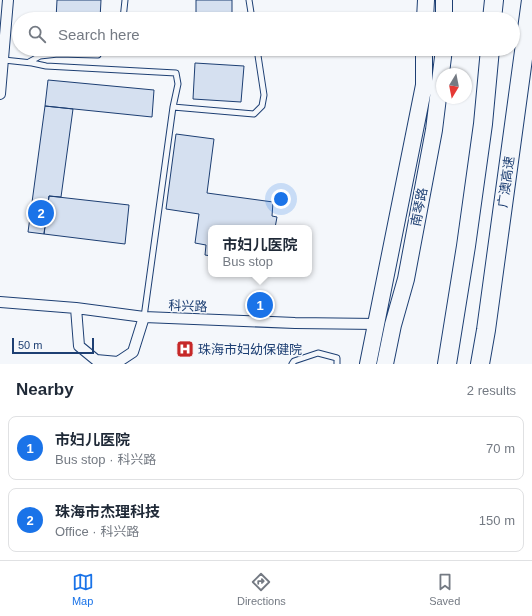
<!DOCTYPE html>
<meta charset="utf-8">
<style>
:root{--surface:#fff;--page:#f2f2f3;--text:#1f2937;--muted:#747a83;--line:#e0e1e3;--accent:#1a73e8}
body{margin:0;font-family:Arial,"Noto Sans SC",sans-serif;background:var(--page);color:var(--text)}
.compass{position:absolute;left:436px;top:68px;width:36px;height:36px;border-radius:50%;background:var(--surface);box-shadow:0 1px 3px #0004;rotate:190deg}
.scale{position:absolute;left:12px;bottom:10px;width:82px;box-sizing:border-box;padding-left:4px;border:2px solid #1d3f73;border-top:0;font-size:11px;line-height:14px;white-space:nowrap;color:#1d3f73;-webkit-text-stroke:3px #f4f7fb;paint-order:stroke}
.you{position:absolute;left:281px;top:199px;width:14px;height:14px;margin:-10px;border:3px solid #fff;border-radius:50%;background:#1a73e8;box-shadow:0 0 0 6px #1a73e833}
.badge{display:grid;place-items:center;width:26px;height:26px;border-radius:50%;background:var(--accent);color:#fff;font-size:13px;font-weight:700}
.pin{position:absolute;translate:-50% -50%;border:2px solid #fff;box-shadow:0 1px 4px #0006}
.popup{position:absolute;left:208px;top:225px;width:104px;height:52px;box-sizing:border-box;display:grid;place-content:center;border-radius:8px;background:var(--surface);filter:drop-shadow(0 1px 3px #0005);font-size:13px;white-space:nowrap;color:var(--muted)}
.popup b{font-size:15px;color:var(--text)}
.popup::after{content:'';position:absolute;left:50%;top:100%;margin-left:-8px;border:8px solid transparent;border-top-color:var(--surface)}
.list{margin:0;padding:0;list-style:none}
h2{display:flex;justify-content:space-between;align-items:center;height:52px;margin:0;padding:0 16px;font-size:17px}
h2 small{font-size:13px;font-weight:400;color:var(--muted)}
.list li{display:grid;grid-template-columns:26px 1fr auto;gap:12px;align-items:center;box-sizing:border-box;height:64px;margin:0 8px 8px;padding:0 8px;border:1px solid var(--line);border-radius:8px}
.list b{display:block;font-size:15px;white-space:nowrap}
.list p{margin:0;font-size:13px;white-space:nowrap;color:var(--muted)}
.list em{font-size:13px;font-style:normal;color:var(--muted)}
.icon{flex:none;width:22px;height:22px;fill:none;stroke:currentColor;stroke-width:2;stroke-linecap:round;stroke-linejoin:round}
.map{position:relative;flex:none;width:532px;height:364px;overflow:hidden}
.search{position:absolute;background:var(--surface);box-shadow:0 1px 3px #0004;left:12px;right:12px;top:12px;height:44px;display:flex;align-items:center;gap:10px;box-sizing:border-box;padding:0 14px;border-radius:22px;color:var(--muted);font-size:15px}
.sheet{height:196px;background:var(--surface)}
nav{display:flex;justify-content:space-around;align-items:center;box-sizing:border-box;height:56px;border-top:1px solid var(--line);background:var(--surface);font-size:11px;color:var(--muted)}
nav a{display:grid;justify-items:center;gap:2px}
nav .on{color:var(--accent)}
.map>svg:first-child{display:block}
.building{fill:#d5e0f0;stroke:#1d3f73}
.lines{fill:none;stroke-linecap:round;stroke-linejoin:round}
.service-casing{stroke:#1d3f73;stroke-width:7}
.minor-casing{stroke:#1d3f73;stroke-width:12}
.primary-casing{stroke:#1d3f73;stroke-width:18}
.motorway-casing{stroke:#1d3f73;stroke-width:20}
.service{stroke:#f4f7fb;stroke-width:5}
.minor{stroke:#f4f7fb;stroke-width:10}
.primary{stroke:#f4f7fb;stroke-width:16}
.motorway{stroke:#f4f7fb;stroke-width:18}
.labels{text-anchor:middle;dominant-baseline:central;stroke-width:3;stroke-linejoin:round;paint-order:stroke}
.street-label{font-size:13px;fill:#1d3f73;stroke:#f4f7fb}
.poi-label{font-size:13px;fill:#1d3f73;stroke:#f4f7fb;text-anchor:start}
</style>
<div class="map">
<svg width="532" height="364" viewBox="0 0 532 364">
<rect width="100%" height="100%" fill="#f4f7fb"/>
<path class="building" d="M 57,0 L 101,0 L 100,19 L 56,19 Z
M 196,0 L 232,0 L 232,19 L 196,19 Z
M 129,14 L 177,17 L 177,19 L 128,19 Z
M 126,49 L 175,49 L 175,53 Z
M 195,63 L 244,66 L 241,102 L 193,99 Z
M 48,80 L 154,90 L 152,117 L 45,106 Z
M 45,106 L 73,109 L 61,197 L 49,196 L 44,234 L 28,232 Z
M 176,134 L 214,139 L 207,193 L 273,202 L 272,216 L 277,217 L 275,228 L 211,228 L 211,256 L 205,255 L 206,245 L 195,243 L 199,214 L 166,209 Z
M 49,196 L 129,205 L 125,244 L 44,234 Z"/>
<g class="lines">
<g class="service-casing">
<path id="service" d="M 249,0 L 252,19
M 123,19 L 125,0
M 120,52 L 120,49
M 4,60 L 32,63 L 46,66 L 176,73 L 178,84 L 173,107
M 29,62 L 40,56 L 58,54 L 98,55
M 144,317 L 173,107 L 254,114 L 262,106 L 264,95 L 257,49
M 292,364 L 294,361 L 318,353 L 337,358 L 337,364"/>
</g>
<g class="minor-casing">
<path id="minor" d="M 0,94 L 8,0
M 0,302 L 76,308 L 144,317 L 295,323 L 377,324
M 76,308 L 79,346 L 96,360 L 118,362 L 133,352 L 144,317"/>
</g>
<g class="primary-casing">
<path id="primary" d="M 444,0 L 444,19
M 425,19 L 426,0
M 368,364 L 424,85 L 424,49
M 385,364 L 393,325 L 406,279 L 434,130 L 444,49"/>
</g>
<g class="motorway-casing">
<path id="motorway" d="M 492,19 L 494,0
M 447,364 L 466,246 L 483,124 L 490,49
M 480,364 L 486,330 L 531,0"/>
</g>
<use href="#service" class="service"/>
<use href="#minor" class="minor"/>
<use href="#primary" class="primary"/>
<use href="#motorway" class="motorway"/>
</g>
<defs>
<g id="hospital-square" transform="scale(0.9)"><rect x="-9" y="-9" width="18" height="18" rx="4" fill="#c62828" stroke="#f4f7fb"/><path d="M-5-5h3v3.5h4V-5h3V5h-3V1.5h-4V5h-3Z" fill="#fff"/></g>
</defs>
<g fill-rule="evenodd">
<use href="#hospital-square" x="185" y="349"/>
</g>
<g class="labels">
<g class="street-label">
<text transform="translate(506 182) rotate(-82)">广澳高速</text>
<text transform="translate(419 207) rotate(-79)">南琴路</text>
<text transform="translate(188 306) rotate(2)">科兴路</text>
</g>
<g class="poi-label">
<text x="198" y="349">珠海市妇幼保健院</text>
</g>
</g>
</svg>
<svg class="compass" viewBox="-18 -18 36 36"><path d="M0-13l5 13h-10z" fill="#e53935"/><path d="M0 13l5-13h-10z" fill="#747a83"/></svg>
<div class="scale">50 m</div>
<div class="you"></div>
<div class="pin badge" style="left:260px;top:305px">1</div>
<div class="popup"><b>市妇儿医院</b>Bus stop</div>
<div class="pin badge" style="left:41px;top:213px">2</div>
<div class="search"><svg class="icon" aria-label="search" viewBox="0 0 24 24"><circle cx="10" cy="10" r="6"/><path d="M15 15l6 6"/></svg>Search here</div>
</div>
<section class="sheet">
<h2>Nearby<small>2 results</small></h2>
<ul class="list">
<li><span class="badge">1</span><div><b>市妇儿医院</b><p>Bus stop · 科兴路</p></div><em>70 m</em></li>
<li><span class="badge">2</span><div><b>珠海市杰理科技</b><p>Office · 科兴路</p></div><em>150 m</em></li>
</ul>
</section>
<nav>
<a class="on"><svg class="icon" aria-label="map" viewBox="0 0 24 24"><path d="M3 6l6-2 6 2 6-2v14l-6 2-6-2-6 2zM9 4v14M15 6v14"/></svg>Map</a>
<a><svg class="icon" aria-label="directions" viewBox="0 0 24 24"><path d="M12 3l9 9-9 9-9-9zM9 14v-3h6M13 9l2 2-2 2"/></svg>Directions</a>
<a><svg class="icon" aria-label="saved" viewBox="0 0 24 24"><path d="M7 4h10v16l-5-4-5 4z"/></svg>Saved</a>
</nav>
